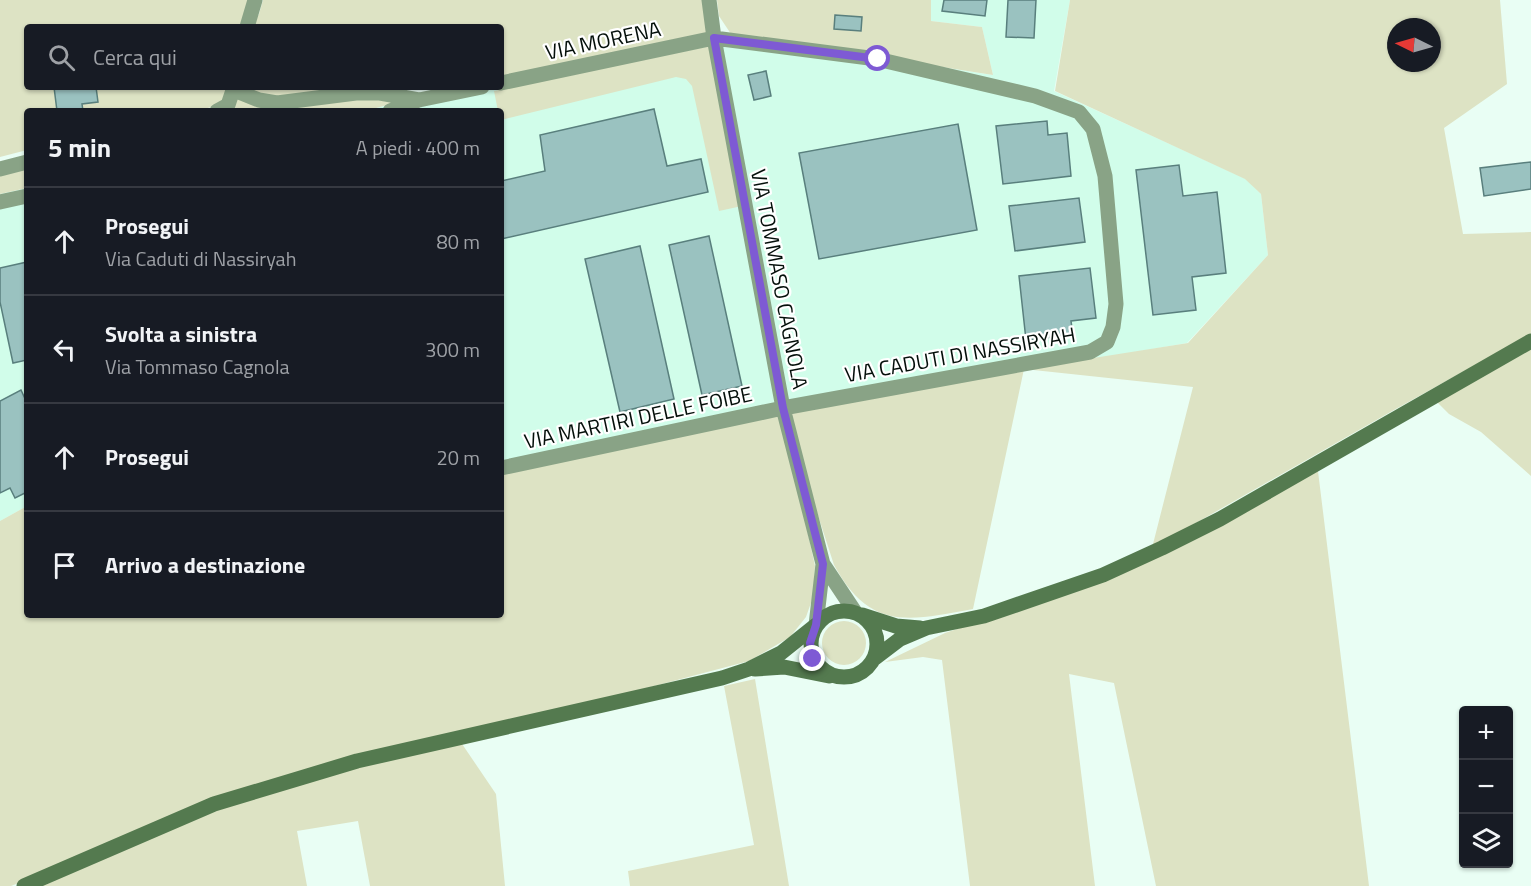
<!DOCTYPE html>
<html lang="it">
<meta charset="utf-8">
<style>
:root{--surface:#171b24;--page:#20242c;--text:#f1f3f6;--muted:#9ea1a6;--line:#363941}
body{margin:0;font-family:"Titillium Web",sans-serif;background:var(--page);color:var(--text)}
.controls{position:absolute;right:18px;bottom:18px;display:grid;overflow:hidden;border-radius:6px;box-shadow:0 2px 4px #0004}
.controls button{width:54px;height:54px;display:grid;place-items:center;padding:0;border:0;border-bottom:2px solid var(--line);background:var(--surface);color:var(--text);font:30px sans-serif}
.compass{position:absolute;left:1387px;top:18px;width:54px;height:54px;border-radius:50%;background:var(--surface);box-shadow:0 2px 4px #0004;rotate:275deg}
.stop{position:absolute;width:18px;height:18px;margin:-14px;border:4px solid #7e5ad4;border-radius:50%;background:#fff}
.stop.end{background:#7e5ad4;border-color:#fff;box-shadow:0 2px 6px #0008}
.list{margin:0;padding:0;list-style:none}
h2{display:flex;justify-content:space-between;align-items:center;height:78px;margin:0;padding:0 24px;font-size:26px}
h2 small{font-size:20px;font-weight:400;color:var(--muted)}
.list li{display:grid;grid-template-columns:39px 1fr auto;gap:18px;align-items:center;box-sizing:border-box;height:108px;padding:0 24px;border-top:2px solid var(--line)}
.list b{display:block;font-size:22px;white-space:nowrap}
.list p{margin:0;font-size:20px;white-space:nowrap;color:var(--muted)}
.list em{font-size:20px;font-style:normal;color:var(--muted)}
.icon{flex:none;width:33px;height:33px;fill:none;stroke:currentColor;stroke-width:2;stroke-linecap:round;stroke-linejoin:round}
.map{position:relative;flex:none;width:1531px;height:886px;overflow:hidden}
.search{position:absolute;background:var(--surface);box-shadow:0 2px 4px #0004;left:24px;top:24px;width:480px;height:66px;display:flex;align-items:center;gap:15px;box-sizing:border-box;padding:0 21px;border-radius:6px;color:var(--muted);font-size:22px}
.panel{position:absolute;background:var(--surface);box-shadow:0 2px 4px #0004;left:24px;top:108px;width:480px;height:510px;border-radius:6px}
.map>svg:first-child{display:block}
.built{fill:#d1fdea}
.green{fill:#dde3c4;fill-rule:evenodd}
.building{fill:#9ac2c0;stroke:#597f7d;stroke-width:1.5}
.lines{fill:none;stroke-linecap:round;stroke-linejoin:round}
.minor{stroke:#89a386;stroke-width:15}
.secondary{stroke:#547a4f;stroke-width:15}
.route{stroke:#7e5ad4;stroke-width:8}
.labels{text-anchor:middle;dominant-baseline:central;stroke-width:4.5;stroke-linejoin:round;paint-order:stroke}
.street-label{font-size:21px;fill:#040f0a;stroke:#fff}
</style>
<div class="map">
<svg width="1531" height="886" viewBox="0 0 1531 886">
<rect width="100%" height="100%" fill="#e9fef4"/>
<path class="built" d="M 931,0 L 1070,0 L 1054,91 L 1246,179 L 1261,194 L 1268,255 L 1187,343 L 782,413 L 501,469 L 501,111 L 366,111 L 416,97 L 463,87 L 501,87 L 731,35 L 993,75 L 982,27 L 931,21 Z
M 27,188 L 27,506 L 0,521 L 0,194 Z"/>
<path class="green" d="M 0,0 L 251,0 L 244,27 L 27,27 L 27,87 L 232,87 L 219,105 L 196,111 L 27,111 L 27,150 L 0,157 Z
M 263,0 L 703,0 L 708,35 L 501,78 L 501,27 L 251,27 L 259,14 Z
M 717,0 L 931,0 L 931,21 L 982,27 L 993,75 L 731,34 L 719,16 Z
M 1070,0 L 1500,0 L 1507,84 L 1444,128 L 1463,234 L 1531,232 L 1531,334 L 1394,410 L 1152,548 L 1193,387 L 1024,369 L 973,609 C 908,621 870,631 834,565 L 785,413 L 1024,369 L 1188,343 L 1268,255 L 1261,194 L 1245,179 L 1055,91 ZM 1396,27 L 1432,27 L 1432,63 L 1396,63 Z
M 710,46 L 742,206 L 719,211 L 692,86 L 686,79 L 676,77 L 501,120 L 501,111 L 498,111 L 494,91 Z
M 243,87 L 353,87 L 279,96 L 260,95 Z
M 360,95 L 406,100 L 365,111 L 230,111 L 236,99 Z
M 27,164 L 27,188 L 0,194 L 0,171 Z
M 1531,348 L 1531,476 L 1481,432 L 1449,414 L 1437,402 Z
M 782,414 L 815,566 L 813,597 L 806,617 L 790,637 L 749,661 L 575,707 L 315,767 L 11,886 L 0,886 L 0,521 L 27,506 L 27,615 L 501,615 L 501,469 Z
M 1317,463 L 1369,886 L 1156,886 L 1114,683 L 1069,674 L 1095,886 L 970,886 L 942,660 L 923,657 L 885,662 L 945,633 L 1103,580 Z
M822 643a22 22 0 1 1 44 0a22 22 0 1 1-44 0Z
M 755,679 L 789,886 L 630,886 L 628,871 L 754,845 L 724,686 Z
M 458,738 L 496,794 L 505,886 L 370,886 L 358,821 L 297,831 L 307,886 L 24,886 L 214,804 Z"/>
<path class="building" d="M 944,0 L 987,0 L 985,16 L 942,11 Z
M 1008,0 L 1036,0 L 1034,38 L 1006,37 Z
M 835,15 L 862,17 L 861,31 L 834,29 Z
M 766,71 L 771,96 L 754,100 L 748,75 Z
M 54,87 L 70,89 L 96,87 L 98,102 L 82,104 L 83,111 L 57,111 Z
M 654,109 L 667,166 L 701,159 L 708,192 L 501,239 L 501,181 L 545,171 L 540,135 Z
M 1047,121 L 1048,135 L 1067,133 L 1071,176 L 1003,184 L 996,126 Z
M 958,124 L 977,230 L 819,259 L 799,153 Z
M 1531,162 L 1531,189 L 1484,196 L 1480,168 Z
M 1179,165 L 1183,196 L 1217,192 L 1226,273 L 1192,277 L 1196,310 L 1153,315 L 1136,170 Z
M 1079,198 L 1085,242 L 1015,251 L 1009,206 Z
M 709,236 L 742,386 L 702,395 L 669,245 Z
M 640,246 L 674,399 L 620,412 L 585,259 Z
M 27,262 L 27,360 L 13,363 L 0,302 L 0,268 Z
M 1090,268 L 1096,318 L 1071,321 L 1073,335 L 1026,340 L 1019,276 Z
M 21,390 L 27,403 L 27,492 L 15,498 L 10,488 L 0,493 L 0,401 Z"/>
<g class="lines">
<path class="minor" d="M 709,0 L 714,38 L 783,408 L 823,564 L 855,612
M 247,27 L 255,0
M 501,83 L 714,38 L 877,59 L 1035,96 L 1079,112 L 1093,129 L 1105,176 L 1116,304 L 1113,327 L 1107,342 L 1090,352 L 783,408 L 501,468
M 234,90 L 259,100 L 277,103 L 356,93 L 380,93 L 419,100
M 217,111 L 228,105 L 234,87
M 390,111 L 419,100 L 482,87
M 0,169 L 27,162
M 0,202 L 27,196
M 816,625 L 823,564"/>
<path class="secondary" d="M811 644a33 33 0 1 1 66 0a33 33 0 1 1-66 0Z
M 862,615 L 896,626 L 920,628
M 875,658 L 900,639 L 926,628 L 984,616 L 1103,575 L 1162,548 L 1220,519 L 1531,341
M 755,669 L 784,667 L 829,676
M 24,886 L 214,804 L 357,761 L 722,678 L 749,669 L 781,653 L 816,625"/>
</g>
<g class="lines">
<path class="route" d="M 813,659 L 810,643 L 816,625 L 823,564 L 783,408 L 714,38 L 878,59"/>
</g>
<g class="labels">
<g class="street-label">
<text transform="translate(603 40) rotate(-12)">VIA MORENA</text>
<text transform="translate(780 279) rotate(79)">VIA TOMMASO CAGNOLA</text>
<text transform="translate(960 354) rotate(-10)">VIA CADUTI DI NASSIRYAH</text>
<text transform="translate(638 417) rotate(-12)">VIA MARTIRI DELLE FOIBE</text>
</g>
</g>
</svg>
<div class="controls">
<button>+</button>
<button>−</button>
<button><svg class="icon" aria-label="layers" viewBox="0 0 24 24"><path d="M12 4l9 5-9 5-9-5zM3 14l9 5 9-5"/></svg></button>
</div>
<svg class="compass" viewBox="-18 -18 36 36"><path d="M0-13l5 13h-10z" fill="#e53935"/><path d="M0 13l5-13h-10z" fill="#9ea1a6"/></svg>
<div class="stop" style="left:878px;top:59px"></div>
<div class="stop end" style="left:813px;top:659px"></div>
<div class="search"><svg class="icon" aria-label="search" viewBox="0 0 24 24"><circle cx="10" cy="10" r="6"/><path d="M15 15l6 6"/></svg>Cerca qui</div>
<section class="panel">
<h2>5 min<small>A piedi · 400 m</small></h2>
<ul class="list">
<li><svg class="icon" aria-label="ahead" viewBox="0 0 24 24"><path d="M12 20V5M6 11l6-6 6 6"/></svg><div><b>Prosegui</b><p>Via Caduti di Nassiryah</p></div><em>80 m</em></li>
<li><svg class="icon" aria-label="left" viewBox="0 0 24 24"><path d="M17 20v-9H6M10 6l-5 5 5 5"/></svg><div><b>Svolta a sinistra</b><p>Via Tommaso Cagnola</p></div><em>300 m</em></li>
<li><svg class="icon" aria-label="ahead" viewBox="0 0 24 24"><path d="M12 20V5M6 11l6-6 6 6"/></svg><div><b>Prosegui</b></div><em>20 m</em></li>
<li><svg class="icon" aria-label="arrive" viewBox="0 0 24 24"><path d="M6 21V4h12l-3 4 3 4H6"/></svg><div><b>Arrivo a destinazione</b></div></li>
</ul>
</section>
</div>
